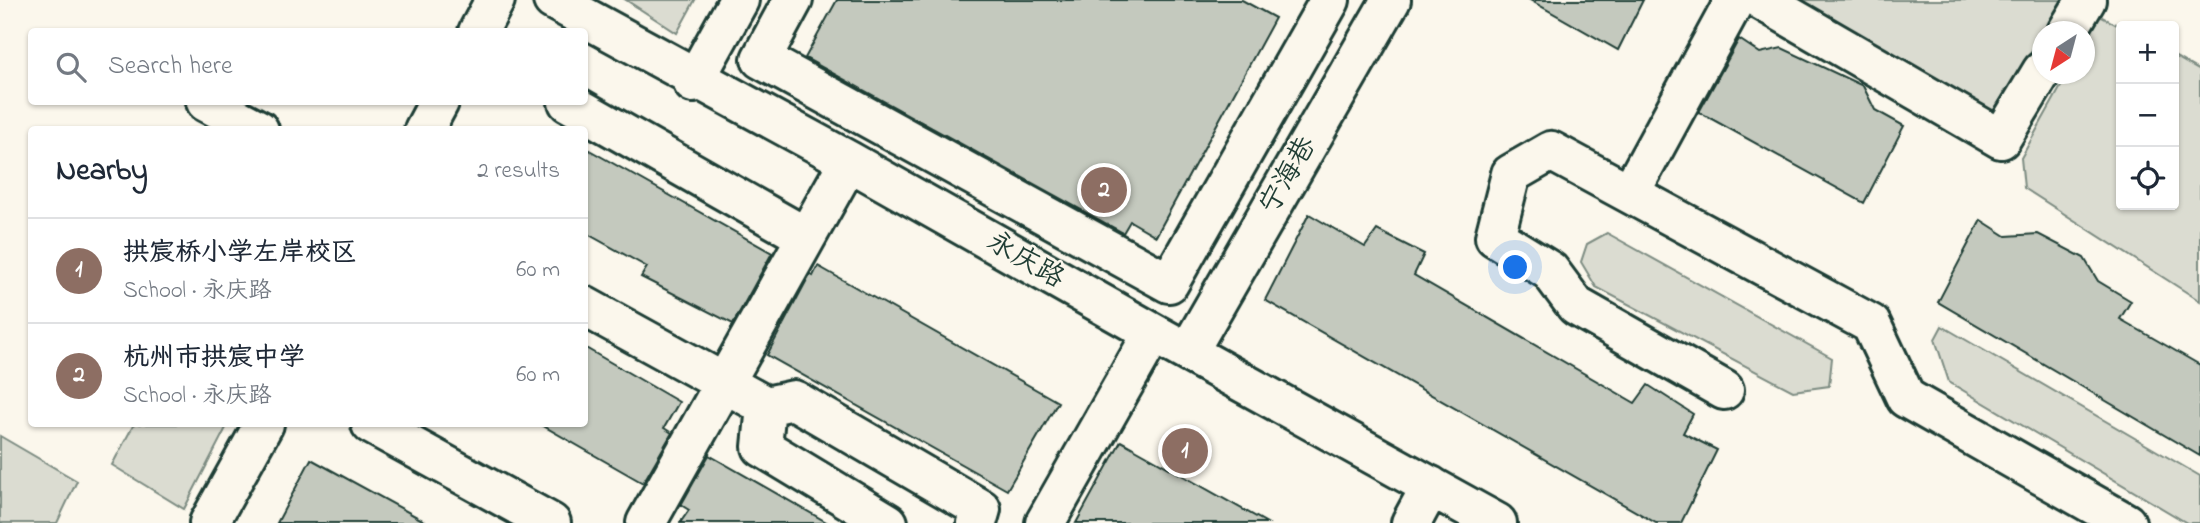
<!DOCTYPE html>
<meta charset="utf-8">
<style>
:root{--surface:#fff;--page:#f2f2f3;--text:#1f2937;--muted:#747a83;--line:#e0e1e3;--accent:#0f766e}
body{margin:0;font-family:"Indie Flower","LXGW WenKai TC",sans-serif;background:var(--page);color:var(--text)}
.controls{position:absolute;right:21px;top:21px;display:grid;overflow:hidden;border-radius:7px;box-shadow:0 2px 5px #0004}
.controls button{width:63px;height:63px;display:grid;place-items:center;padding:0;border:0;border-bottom:2px solid var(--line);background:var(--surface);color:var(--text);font:35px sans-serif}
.compass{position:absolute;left:2032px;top:21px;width:63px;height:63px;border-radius:50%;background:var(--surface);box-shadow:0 2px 5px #0004;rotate:216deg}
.you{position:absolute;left:1516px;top:268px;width:24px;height:24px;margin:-18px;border:5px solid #fff;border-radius:50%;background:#1a73e8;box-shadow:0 0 0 10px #1a73e833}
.badge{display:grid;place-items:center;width:46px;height:46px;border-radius:50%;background:var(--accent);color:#fff;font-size:23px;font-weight:700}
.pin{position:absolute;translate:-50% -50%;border:4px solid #fff;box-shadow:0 2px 7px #0006}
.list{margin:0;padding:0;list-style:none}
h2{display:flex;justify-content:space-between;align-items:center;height:91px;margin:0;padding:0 28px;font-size:30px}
h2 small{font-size:23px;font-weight:400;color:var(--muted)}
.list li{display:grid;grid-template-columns:46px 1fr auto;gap:21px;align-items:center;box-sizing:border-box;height:105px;padding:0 28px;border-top:2px solid var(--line)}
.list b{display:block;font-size:26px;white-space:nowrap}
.list p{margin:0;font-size:23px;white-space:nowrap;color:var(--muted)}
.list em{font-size:23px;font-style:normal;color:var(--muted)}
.icon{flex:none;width:38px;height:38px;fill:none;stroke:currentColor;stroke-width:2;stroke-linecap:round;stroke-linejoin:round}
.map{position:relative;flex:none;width:2200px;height:523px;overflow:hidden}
.search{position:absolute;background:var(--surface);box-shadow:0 2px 5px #0004;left:28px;top:28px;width:560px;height:77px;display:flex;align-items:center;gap:18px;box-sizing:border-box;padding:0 24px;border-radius:7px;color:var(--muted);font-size:26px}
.panel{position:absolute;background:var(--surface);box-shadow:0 2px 5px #0004;left:28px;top:126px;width:560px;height:301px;border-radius:7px}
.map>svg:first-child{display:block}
.green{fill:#dbdcd1;stroke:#7d8c82;stroke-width:2}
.building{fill:#c4c9be;stroke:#1f3d34;stroke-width:2}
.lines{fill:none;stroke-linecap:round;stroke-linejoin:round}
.minor-casing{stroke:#1f3d34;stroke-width:44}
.minor{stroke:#fbf7ec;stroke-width:38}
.labels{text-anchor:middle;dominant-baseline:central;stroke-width:5;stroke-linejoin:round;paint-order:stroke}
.street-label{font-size:28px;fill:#1f3d34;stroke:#fbf7ec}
</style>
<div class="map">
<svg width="2200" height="523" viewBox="0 0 2200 523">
<rect width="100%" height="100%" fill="#fbf7ec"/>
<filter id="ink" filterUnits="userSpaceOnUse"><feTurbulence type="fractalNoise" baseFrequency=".0143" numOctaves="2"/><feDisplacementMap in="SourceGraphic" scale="14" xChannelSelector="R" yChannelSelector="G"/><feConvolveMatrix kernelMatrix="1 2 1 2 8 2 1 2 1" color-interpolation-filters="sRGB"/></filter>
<g filter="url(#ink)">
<path class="green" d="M 626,0 L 695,0 L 677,33 Z
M 1799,0 L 2065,0 L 1993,111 Z
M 2100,16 L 2121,27 L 2121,205 L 2174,205 L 2174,56 L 2200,71 L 2200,301 L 2024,188 L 2021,158 L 2068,74 L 2084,74 L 2085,44 Z
M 1607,233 L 1832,358 L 1829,386 L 1793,391 L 1596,287 L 1581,262 L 1587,244 Z
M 1942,326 L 2200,476 L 2200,523 L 2187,523 L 1949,382 L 1935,339 Z
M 134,424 L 227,424 L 227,426 L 184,509 L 112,465 Z
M 0,436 L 77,481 L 57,523 L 0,523 Z"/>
<path class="building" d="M 837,0 L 1242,0 L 1275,18 L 1156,236 L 1130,221 L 1123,233 L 805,58 Z
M 1530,0 L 1643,0 L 1618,50 Z
M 1739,39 L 1760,53 L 1782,48 L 1863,86 L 1875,110 L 1904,126 L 1864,203 L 1699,112 Z
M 584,147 L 772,253 L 733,324 L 641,277 L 647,267 L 584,232 Z
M 1309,214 L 1365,247 L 1377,230 L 1424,254 L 1414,275 L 1635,403 L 1648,385 L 1693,414 L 1683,433 L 1717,450 L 1681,523 L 1656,523 L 1265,300 Z
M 1981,220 L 2006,236 L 2038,234 L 2084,258 L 2098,281 L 2131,301 L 2120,319 L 2200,365 L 2200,456 L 1938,302 Z
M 818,266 L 1058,402 L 1007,490 L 767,355 L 810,274 L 813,276 Z
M 584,347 L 679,402 L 664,428 L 672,433 L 643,483 L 540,424 L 584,424 Z
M 1121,441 L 1267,523 L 1076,523 Z
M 709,455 L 828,523 L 680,523 L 689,510 L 681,505 Z
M 311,459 L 428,523 L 277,523 Z"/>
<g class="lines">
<g class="minor-casing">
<path id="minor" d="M 553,0 L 849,161 L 1153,333 L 1497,523
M 793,0 L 761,59 L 1169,283 L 1330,0
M 1761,0 L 2001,139 L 2042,71
M 478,32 L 495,0
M 2067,32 L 2086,0
M 693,83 L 739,0
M 206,102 L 259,130
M 568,102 L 806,237
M 424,130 L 439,102
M 1630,193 L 1735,0
M 584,306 L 766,406 L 794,400 L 981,509 L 977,523
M 1188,352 L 1391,0
M 1724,390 L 1576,306 L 1550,271 L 1495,237 L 1511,174 L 1551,151 L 1871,324 L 1906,398 L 2126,523
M 766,406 L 762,447 L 888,523
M 371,424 L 551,523
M 209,523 L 264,424
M 646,523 L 849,161
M 1045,523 L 1153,333
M 1411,523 L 1431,486"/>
</g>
<use href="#minor" class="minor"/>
</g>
</g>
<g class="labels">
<g class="street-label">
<text transform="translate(1289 176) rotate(-60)">宁海巷</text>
<text transform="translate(1025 261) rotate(30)">永庆路</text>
</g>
</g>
</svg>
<div class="controls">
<button>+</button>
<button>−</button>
<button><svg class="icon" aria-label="locate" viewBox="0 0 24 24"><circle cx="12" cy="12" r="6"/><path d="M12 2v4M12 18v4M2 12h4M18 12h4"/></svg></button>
</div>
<svg class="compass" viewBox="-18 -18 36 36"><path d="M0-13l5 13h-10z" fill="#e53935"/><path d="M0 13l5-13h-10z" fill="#747a83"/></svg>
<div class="you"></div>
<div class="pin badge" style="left:1185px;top:451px;background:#8d6e63">1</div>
<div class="pin badge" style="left:1104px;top:190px;background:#8d6e63">2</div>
<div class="search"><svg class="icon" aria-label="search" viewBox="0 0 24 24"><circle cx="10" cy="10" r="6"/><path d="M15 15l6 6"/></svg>Search here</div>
<section class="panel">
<h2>Nearby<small>2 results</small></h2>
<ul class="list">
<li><span class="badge" style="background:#8d6e63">1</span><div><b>拱宸桥小学左岸校区</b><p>School · 永庆路</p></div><em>60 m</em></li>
<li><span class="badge" style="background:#8d6e63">2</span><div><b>杭州市拱宸中学</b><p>School · 永庆路</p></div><em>60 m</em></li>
</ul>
</section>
</div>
